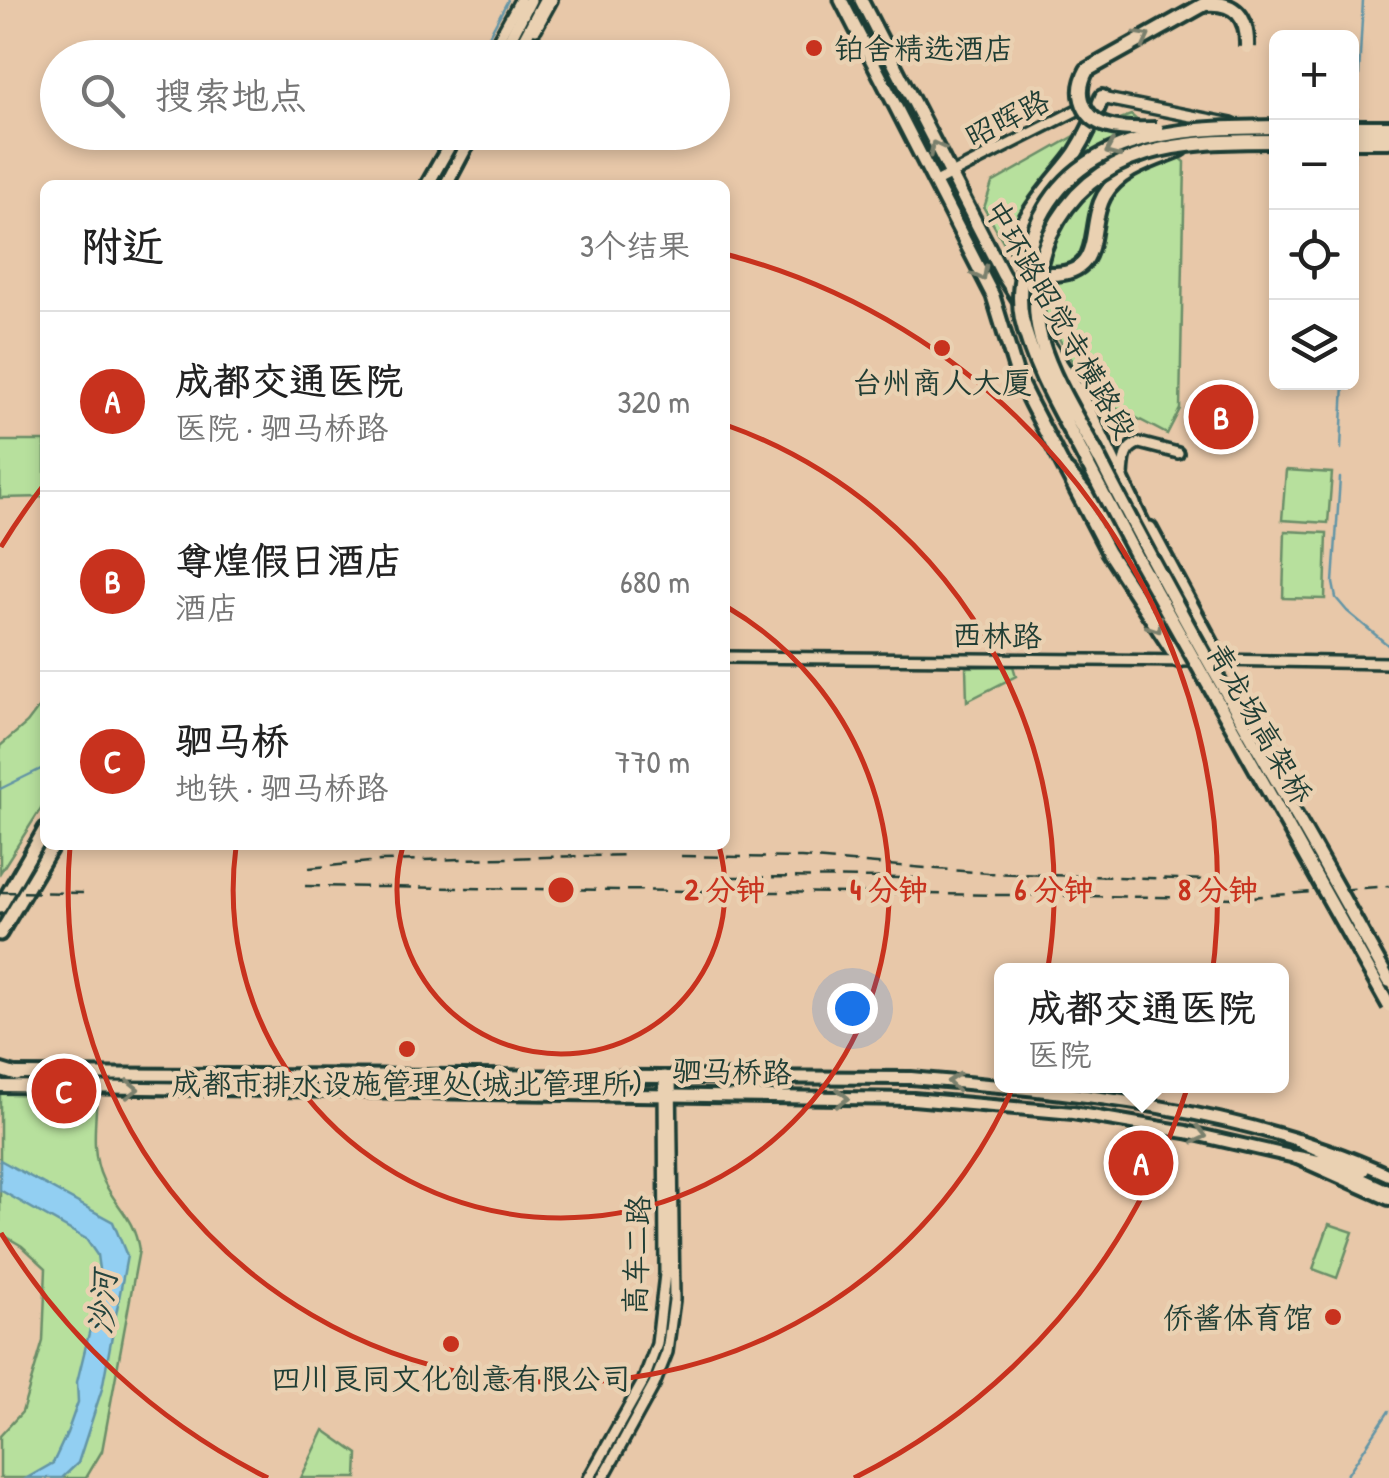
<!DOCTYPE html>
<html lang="zh">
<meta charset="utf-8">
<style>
:root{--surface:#fff;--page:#f6f6f6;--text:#222;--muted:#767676;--line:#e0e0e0;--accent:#c8321e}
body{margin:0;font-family:"Patrick Hand","LXGW WenKai TC",sans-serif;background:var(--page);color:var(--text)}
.controls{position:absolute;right:30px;top:30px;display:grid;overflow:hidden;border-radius:15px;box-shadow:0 5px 15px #0003}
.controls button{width:90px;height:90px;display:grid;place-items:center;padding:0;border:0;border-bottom:2px solid var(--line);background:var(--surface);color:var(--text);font:50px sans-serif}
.you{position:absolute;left:852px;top:1008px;width:35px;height:35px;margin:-25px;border:8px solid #fff;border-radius:50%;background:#1a73e8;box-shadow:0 0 0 15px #1a73e833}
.badge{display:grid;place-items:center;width:65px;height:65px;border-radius:50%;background:var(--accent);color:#fff;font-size:32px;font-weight:700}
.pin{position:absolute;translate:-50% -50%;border:5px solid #fff;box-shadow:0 2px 10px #0006}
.popup{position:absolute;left:994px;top:963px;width:295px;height:130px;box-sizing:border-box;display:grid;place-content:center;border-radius:15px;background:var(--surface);filter:drop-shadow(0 2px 8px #0005);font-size:32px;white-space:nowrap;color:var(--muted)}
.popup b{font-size:38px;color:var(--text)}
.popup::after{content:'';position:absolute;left:50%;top:100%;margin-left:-20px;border:20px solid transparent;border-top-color:var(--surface)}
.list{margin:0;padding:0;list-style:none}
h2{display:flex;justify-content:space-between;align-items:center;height:130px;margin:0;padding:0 40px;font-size:42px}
h2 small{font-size:32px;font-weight:400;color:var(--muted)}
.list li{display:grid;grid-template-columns:65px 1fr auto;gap:30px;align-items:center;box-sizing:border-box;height:180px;padding:0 40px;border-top:2px solid var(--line)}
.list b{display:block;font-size:38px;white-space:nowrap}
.list p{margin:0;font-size:32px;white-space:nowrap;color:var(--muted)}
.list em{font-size:32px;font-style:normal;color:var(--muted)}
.icon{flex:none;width:55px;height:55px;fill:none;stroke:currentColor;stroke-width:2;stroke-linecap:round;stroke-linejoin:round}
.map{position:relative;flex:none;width:1389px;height:1478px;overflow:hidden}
.search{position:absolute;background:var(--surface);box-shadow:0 5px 15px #0003;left:40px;top:40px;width:690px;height:110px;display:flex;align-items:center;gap:25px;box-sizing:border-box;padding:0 35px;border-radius:55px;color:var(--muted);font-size:38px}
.panel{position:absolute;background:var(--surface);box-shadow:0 5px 15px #0003;left:40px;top:180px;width:690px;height:670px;border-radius:15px}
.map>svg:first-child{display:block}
.green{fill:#b7e09d;stroke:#6b8e68;stroke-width:2.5}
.water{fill:#92cff2;stroke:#6495a6;stroke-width:2.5}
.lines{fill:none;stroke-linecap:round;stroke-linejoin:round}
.stream{stroke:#6495a6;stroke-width:2.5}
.tertiary-casing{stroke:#1f3d34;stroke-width:16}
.secondary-casing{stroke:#1f3d34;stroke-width:18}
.primary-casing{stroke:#1f3d34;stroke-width:19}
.trunk-casing{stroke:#1f3d34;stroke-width:19}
.motorway-casing{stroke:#1f3d34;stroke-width:20}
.tertiary{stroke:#ead1b2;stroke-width:9}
.secondary{stroke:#ead1b2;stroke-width:10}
.primary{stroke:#ead1b2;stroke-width:11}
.trunk{stroke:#ead1b2;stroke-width:11}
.motorway{stroke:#ead1b2;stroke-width:12}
.rail{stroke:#1f3d34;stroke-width:2.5;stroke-dasharray:15 8;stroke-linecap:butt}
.trunk-bridge-casing{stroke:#1f3d34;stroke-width:19;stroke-linecap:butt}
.motorway-bridge-casing{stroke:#1f3d34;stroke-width:20;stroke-linecap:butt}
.trunk-bridge{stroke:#ead1b2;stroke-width:11}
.motorway-bridge{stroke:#ead1b2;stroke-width:12}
.oneway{stroke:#7a806d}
.ring{fill:none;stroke:#c8321e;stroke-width:5}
.poi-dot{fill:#c8321e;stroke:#ead1b2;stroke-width:4}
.labels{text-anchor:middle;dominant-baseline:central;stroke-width:9;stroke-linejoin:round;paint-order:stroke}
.poi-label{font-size:30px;fill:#1f3d34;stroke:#ead1b2}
.street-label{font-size:30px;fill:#1f3d34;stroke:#ead1b2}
.water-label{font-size:32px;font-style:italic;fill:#25443e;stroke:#ead1b2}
.centre{fill:#c8321e;stroke:#ead1b2;stroke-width:5}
.ring-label{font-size:30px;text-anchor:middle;font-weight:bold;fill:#c8321e;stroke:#ead1b2;stroke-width:9;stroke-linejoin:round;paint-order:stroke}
</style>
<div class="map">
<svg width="1389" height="1478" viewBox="0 0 1389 1478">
<rect width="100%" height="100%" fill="#e8c8a9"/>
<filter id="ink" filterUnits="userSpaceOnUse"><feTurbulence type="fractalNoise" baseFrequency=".01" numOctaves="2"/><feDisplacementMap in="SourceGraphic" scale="20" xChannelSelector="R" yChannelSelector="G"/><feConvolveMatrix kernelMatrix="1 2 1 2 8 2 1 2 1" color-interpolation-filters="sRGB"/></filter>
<g filter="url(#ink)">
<path class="green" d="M 1131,115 L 1185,162 L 1180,409 L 1167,434 L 1091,394 L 984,208 L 992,183 L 1075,136 Z
M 0,441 L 45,441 L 45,497 L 0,498 Z
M 1286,470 L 1332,473 L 1328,523 L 1282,520 Z
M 1285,531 L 1327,533 L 1325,599 L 1283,598 Z
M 1013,666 L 1016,676 L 967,701 L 966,667 Z
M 45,699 L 45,802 L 0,873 L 0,746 L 27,723 Z
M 0,1091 L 97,1093 C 96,1121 90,1153 103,1180 C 116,1207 134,1217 139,1250 L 102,1451 L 86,1478 L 0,1478 L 0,1436 L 22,1412 L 43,1341 L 46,1268 L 22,1246 L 0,1233 Z
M 1329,1224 L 1353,1232 L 1337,1278 L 1313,1269 Z
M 324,1430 L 358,1454 L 357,1478 L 301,1478 Z"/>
<path class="water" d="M 0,1160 L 113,1222 L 127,1256 L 102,1389 L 78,1463 L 62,1478 L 27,1478 L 53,1463 L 67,1433 L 78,1402 L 77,1382 L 101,1284 L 97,1255 L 86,1239 L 0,1190 Z"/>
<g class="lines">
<path class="stream" d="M 477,58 L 508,0
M 1357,112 L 1363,0
M 1352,220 L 1354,155
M 1341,449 L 1344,382
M 1340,478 L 1333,583 L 1336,598 L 1347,611 L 1389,646
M 0,789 L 45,767
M 1345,1478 L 1389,1411"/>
<g class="tertiary-casing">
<path id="tertiary" d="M 536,29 L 552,0
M 492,58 L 494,47 L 520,0
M 1101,98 L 1232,124
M 1352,134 L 1389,134
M 934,183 L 1087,105
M 1123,477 C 1124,462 1123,448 1139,443 L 1178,453
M 725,657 L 1197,661
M 1218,660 L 1389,663
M 589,1478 L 643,1382 L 657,1344 L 665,1274 L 664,1076
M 603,1478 L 654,1385 L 667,1352 L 674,1300 L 671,1076"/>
</g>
<g class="secondary-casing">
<path id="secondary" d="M 12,1074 L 911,1078 C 1071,1092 1242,1107 1389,1175
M 0,1086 L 913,1099 L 1073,1113 L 1186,1132 L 1295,1157 L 1389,1199"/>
</g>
<g class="primary-casing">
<path id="primary" d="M 841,0 L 993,296 L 1018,378 L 1031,404 L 1108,552 L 1179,661
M 861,0 L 1003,275 L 1083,398 L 1134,504
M 500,58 L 530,0
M 514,58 L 545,0
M 427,185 L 457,132
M 446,185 L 474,132
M 1150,528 L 1221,660
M 0,907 L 45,829
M 0,934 L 53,845
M 0,1070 L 17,1075
M 1300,1141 L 1363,1170
M 1295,1157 L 1326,1163 L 1389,1192"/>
</g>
<g class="trunk-casing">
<path id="trunk" d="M 1068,472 L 1095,504 L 1156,601
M 1131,499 L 1176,592"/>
</g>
<g class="motorway-casing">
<path id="motorway" d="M 1102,97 C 1095,116 1087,135 1076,152 C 1059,178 1000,231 1022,262 C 1029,271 1039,274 1049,274 C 1106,275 1086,228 1104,196 C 1119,169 1154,160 1181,149
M 1352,127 L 1389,127
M 1352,141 L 1389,141"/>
</g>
<use href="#tertiary" class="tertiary"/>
<use href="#secondary" class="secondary"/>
<use href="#primary" class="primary"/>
<use href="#trunk" class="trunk"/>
<use href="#motorway" class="motorway"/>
<path class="rail" d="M 681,856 L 801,858 L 988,873 L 1241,881
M 309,868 L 380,861 L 628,855
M 726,877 L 921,878
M 305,886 L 1237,898 L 1389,886
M 0,892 L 83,893"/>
<g class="trunk-bridge-casing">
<path id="trunk-bridge" d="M 1099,458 C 1189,636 1294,806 1389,981
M 1088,465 L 1137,558 L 1389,1006"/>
</g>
<g class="motorway-bridge-casing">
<path id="motorway-bridge" d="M 1157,129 C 1130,129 1091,134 1082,100 C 1079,89 1082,79 1087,70 L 1205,4 C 1236,1 1248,18 1247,47
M 1099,458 C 1079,421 1053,381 1041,340 C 1032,306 1035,267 1050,235 C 1094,143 1186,141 1276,141
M 1088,465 C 1064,418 1034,371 1022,319 C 1017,293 1022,269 1030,244 C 1064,131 1178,128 1276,127"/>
</g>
<use href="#trunk-bridge" class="trunk-bridge"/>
<use href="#motorway-bridge" class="motorway-bridge"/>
</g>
<defs><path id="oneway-chevron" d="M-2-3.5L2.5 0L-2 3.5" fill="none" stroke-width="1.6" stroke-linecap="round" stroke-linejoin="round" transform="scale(2.5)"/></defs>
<g class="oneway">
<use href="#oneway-chevron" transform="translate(1143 38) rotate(-28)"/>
<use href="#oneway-chevron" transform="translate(936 148) rotate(-117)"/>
<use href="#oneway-chevron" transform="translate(1112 150) rotate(156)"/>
<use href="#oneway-chevron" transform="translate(981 274) rotate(62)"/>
<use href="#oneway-chevron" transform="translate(1156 626) rotate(57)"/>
<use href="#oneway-chevron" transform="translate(954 1082) rotate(-175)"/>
<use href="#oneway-chevron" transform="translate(132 1089) rotate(1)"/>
<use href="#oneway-chevron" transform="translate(842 1098) rotate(1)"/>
<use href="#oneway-chevron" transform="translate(1200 1135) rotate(13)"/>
</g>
</g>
<g class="ring">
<path d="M719 846A164 164 0 1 1 403 846"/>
<path d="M727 607A328 328 0 1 1 236 847"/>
<path d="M726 425A493 493 0 1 1 70 847"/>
<path d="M268 1478A657 657 0 0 1 1 1233M1 547A657 657 0 0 1 43 486M725 254A657 657 0 0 1 854 1478"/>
</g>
<g class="poi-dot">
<circle cx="814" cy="48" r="10"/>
<circle cx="942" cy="348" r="10"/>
<circle cx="407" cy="1049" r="10"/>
<circle cx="1333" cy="1317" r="10"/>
<circle cx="451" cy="1344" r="10"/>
</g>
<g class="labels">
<g class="poi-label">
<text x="834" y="48" text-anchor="start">铂舍精选酒店</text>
<text x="942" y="382">台州商人大厦</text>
<text x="407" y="1083">成都市排水设施管理处(城北管理所)</text>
<text x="1313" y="1317" text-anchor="end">侨酱体育馆</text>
<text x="451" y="1378">四川良同文化创意有限公司</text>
</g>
<g class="street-label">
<text transform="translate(1007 118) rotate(-27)">昭晖路</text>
<text transform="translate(1061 319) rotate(60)">中环路昭觉寺横路段</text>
<text transform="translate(997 635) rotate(1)">西林路</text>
<text transform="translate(1260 723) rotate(60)">青龙场高架桥</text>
<text transform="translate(732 1071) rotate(1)">驷马桥路</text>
<text transform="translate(636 1255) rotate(-88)">高车二路</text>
</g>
<g class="water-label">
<text transform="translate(102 1303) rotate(-86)">沙河</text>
</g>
</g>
<circle cx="561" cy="890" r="15" class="centre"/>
<g class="ring-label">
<text x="725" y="900">2 分钟</text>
<text x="889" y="900">4 分钟</text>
<text x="1054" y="900">6 分钟</text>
<text x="1218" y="900">8 分钟</text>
</g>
</svg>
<div class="controls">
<button>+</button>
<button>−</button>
<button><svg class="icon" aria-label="locate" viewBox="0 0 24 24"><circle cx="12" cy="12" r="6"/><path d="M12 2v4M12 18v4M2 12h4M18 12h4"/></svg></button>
<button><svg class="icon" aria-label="layers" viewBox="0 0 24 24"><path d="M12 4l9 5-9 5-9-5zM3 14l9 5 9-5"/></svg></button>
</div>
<div class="you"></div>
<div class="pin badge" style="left:1141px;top:1163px">A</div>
<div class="popup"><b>成都交通医院</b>医院</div>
<div class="pin badge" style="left:1221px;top:417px">B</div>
<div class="pin badge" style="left:64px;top:1091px">C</div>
<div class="search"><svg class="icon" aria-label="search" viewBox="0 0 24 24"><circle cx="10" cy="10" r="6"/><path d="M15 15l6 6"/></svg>搜索地点</div>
<section class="panel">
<h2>附近<small>3个结果</small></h2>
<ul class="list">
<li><span class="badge">A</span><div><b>成都交通医院</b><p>医院 · 驷马桥路</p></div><em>320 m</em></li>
<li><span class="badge">B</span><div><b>尊煌假日酒店</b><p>酒店</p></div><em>680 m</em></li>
<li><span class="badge">C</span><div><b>驷马桥</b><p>地铁 · 驷马桥路</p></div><em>770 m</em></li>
</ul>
</section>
</div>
